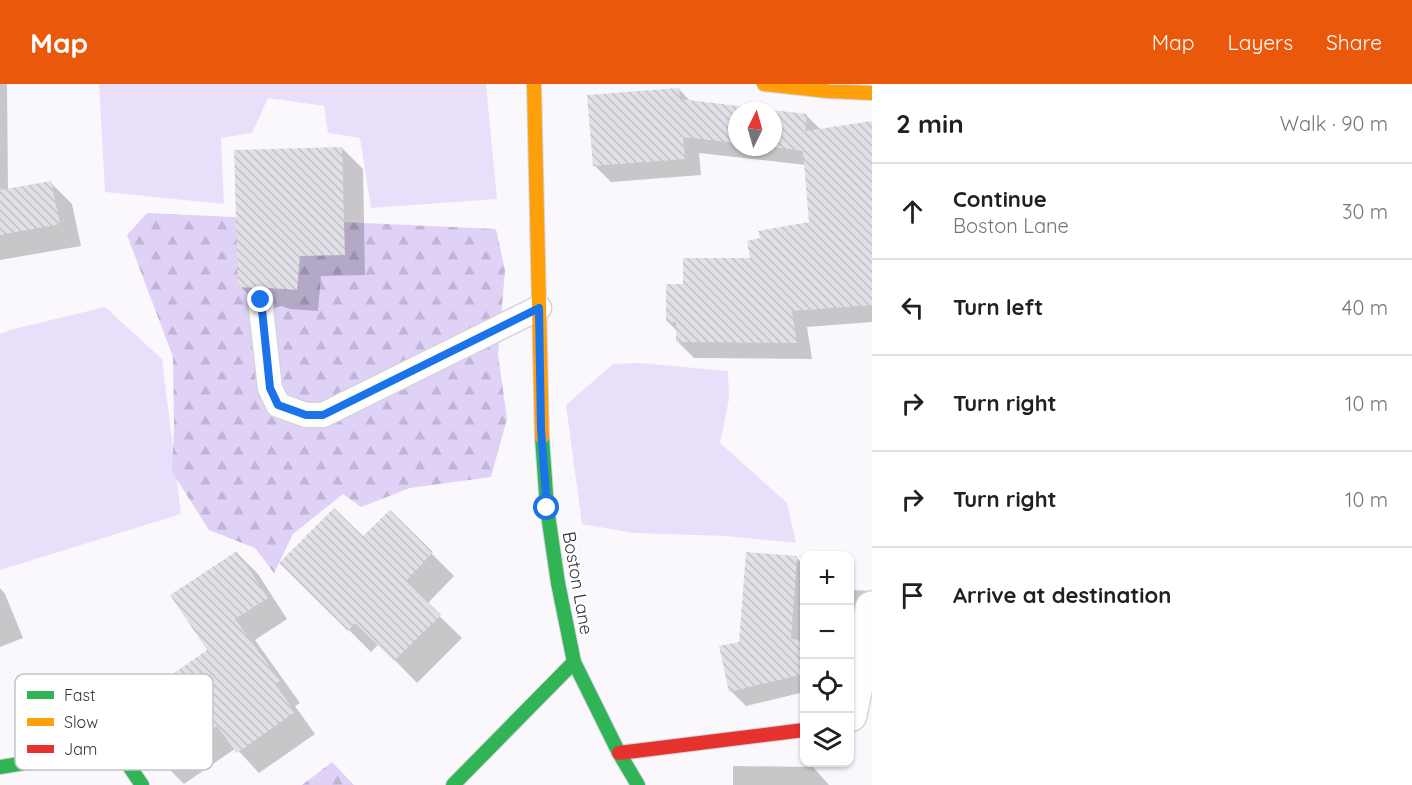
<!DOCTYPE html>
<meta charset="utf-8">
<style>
:root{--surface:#fff;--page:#f2f2f2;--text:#202124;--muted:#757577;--line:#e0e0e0;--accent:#ea580c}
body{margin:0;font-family:Quicksand,sans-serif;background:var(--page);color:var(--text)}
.controls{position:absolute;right:18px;bottom:18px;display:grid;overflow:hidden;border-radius:12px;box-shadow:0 2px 4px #0004}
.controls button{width:54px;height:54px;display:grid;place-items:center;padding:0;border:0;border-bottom:2px solid var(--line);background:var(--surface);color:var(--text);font:30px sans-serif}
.compass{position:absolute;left:728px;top:18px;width:54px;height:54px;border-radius:50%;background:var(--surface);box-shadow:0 2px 4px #0004;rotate:5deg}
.stop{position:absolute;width:18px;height:18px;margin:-14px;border:4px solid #1a73e8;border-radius:50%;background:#fff}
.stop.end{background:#1a73e8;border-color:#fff;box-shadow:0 2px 6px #0008}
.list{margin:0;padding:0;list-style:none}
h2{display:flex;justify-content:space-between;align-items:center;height:78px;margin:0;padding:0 24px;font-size:26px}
h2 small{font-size:20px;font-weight:400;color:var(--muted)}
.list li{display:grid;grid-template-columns:39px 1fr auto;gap:18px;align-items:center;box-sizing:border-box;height:96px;padding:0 24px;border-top:2px solid var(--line)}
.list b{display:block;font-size:22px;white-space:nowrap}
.list p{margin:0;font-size:20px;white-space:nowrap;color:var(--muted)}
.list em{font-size:20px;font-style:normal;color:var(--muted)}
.icon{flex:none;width:33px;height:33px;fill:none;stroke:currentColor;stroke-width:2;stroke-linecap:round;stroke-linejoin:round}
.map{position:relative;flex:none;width:872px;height:701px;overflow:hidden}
header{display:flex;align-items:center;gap:36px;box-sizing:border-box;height:84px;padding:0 30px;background:var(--accent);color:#fff}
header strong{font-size:28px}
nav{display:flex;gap:33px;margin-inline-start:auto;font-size:21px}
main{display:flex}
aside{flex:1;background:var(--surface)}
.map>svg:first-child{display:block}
.green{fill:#e9dffb}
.forest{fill:url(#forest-firs)}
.shadow{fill:#0003}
.building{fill:url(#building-back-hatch)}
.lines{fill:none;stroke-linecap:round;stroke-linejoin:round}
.lane-casing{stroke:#d6d3da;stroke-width:27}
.street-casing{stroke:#d6d3da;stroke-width:36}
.fast-casing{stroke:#d6d3da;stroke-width:16}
.slow-casing{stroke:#d6d3da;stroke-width:16}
.jam-casing{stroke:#d6d3da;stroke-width:16}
.lane{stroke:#fefeff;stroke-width:24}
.street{stroke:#fefeff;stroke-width:33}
.fast{stroke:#30b455;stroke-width:14}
.slow{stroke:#ff9f0a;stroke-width:14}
.jam{stroke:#e5322d;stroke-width:14}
.route{stroke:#1a73e8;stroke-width:8}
.labels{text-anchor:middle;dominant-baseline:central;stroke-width:4.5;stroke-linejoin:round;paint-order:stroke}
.street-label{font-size:18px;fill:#36323d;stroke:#fff}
.key{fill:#fff;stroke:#c3c2c5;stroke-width:1.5}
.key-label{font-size:16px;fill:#36323d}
</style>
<header>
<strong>Map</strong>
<nav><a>Map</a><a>Layers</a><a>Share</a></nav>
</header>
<main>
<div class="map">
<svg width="872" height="701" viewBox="0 0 872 701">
<defs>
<pattern id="forest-firs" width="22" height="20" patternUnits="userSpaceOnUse" patternTransform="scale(1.5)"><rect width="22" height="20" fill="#e0d2f7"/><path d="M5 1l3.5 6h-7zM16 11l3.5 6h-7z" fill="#c1b5d5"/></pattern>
<pattern id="building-back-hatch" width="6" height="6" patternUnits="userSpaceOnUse" patternTransform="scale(1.5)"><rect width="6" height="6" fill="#e2e0e7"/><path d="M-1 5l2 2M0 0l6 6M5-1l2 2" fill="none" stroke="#c2c1c7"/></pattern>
</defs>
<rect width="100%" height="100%" fill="#faf8fc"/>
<path class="green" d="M 99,0 L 486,0 L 497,115 L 371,124 L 360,54 L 328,49 L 324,22 L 268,14 L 252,49 L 221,54 L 224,120 L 105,108 Z
M 105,223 L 162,275 L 181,430 L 0,486 L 0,250 L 10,246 Z
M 639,279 L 728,287 L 729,315 L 720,359 L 787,419 L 796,459 L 726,452 L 634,449 L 582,440 L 566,321 L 613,280 Z"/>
<path class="forest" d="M 147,129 L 496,145 L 505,186 L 498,270 L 507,335 L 491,393 L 410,404 L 361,423 L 343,410 L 293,450 L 274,489 L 255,464 L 209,446 L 172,388 L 174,342 L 173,273 L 127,151 Z
M 332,678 L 354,701 L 302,701 Z"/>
<path class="shadow" d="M 0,0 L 7,0 L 8,106 L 51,99 L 72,120 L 81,162 L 0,176 Z
M 679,5 L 691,18 L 772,27 L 737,27 L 737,63 L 773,63 L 773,27 L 806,31 L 821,46 L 872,39 L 872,238 L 807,243 L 812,275 L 694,274 L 677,257 L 677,247 L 667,237 L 684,202 L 752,176 L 762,156 L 811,139 L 806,81 L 699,69 L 701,91 L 611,98 L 594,81 Z
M 342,64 L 363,85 L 365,191 L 321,192 L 318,227 L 290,225 L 281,222 L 275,224 L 261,223 L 240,202 Z
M 390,428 L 454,492 L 427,520 L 462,554 L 417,599 L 379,560 L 371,568 L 282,479 L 363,454 Z
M 237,469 L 258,490 L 287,535 L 255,556 L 300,619 L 295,622 L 315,650 L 259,689 L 236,664 L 184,700 L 163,679 L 209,567 Z
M 797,474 L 804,481 L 804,608 L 746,622 L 731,607 L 740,559 Z
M 850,498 L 851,506 L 872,507 L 872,527 L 850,561 Z
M 0,504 L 5,510 L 23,554 L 0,563 Z
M 733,682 L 813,683 L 829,701 L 733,701 Z"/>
<path class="building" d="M 679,4 L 680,15 L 807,30 L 805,47 L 872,37 L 872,221 L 792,227 L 797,259 L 676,258 L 676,238 L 666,238 L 666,200 L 683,200 L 683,174 L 750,174 L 747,157 L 760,154 L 758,147 L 809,138 L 803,67 L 772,63 L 773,63 L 773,27 L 737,27 L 737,59 L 683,53 L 685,75 L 593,82 L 587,11 Z
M 342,63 L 345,171 L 300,172 L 297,206 L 268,204 L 259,202 L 254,204 L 238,203 L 234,66 Z
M 51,97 L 60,140 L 0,151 L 0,106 Z
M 334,424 L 363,452 L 390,426 L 433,468 L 406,497 L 441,531 L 394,577 L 355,539 L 348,547 L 279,479 Z
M 237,467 L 268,514 L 235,535 L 280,597 L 275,600 L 295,628 L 237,669 L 217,642 L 162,680 L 123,625 L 207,566 L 170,511 Z
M 746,468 L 797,472 L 791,555 L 804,556 L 804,590 L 729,608 L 719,562 L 739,558 Z"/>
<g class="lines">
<g class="lane-casing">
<path id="lane" d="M 260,216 L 270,304 L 278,321 L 306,331 L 323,331 L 539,224"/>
</g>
<g class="street-casing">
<path id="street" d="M 850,631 L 872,524"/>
</g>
<g class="fast-casing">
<path id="fast" d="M 542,353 L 547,424 L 558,499 L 574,578 L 619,669 L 638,701
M 0,683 L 86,669 L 104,668 L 127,679 L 142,701
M 453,701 L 574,578"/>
</g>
<g class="slow-casing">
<path id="slow" d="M 534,0 L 542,353
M 764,0 L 828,7 L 872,9"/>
</g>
<g class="jam-casing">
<path id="jam" d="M 619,669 L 804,646"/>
</g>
<use href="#lane" class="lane"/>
<use href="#street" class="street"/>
<use href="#fast" class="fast"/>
<use href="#slow" class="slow"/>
<use href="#jam" class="jam"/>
</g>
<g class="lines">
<path class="route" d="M 261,216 L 270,304 L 278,321 L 306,331 L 323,331 L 539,224 L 541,345 L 547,424"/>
</g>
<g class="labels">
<g class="street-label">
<text transform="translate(578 499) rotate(80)">Boston Lane</text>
</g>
</g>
<rect x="15" y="590" width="198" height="96" rx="9" class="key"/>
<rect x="27" y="607" width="27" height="8" fill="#30b455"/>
<rect x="27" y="634" width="27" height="8" fill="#ff9f0a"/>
<rect x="27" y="661" width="27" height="8" fill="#e5322d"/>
<g class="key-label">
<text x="64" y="617">Fast</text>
<text x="64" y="644">Slow</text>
<text x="64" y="671">Jam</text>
</g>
</svg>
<div class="controls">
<button>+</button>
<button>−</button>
<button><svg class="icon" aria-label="locate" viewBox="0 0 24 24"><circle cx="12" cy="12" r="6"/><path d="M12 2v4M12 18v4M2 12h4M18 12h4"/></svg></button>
<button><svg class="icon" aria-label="layers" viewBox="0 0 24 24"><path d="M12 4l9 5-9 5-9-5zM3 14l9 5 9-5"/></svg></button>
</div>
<svg class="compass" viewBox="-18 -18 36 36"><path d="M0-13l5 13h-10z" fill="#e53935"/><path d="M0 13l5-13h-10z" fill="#757577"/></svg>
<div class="stop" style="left:547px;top:424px"></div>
<div class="stop end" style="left:261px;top:216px"></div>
</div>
<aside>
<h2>2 min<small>Walk · 90 m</small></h2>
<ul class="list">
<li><svg class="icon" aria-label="ahead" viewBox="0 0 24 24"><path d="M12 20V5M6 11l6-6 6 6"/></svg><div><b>Continue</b><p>Boston Lane</p></div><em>30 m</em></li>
<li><svg class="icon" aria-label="left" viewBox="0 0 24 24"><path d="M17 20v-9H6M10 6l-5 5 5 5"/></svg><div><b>Turn left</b></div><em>40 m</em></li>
<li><svg class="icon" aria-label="right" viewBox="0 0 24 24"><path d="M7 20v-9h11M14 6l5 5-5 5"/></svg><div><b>Turn right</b></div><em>10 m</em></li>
<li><svg class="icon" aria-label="right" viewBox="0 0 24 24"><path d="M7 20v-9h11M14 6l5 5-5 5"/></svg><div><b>Turn right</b></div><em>10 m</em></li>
<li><svg class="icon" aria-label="arrive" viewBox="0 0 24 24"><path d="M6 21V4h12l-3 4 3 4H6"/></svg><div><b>Arrive at destination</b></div></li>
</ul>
</aside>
</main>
